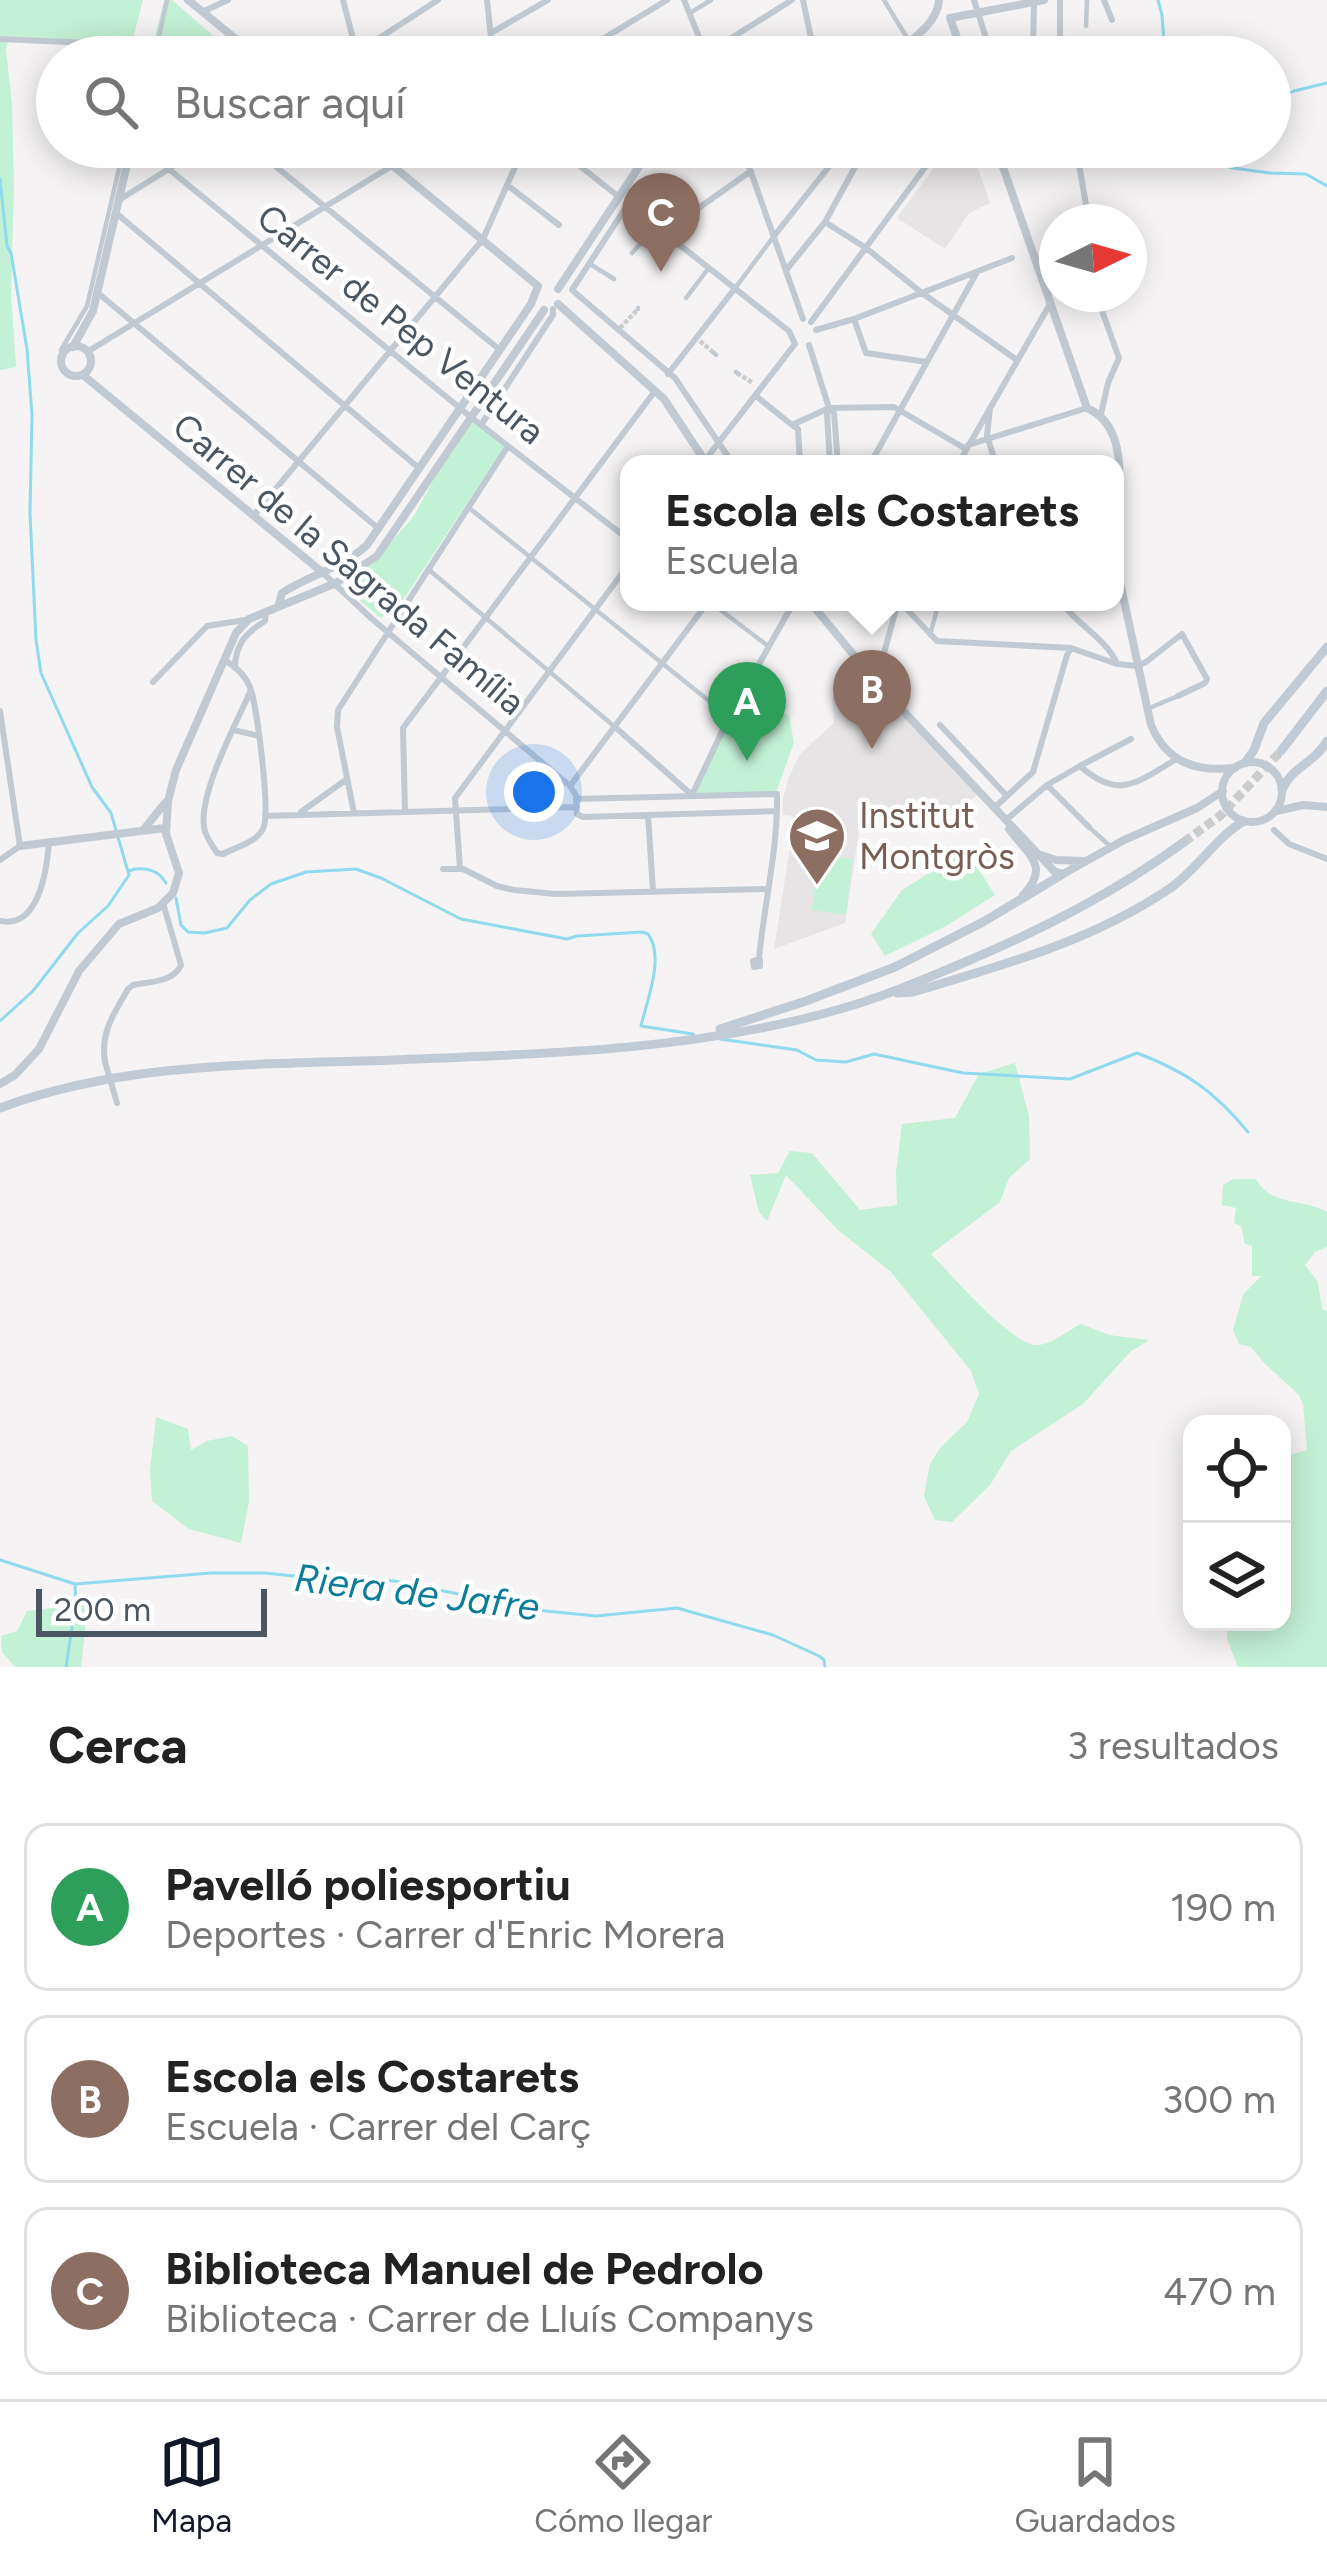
<!DOCTYPE html>
<html lang="es">
<meta charset="utf-8">
<style>
:root{--surface:#fff;--page:#f2f2f2;--text:#222;--muted:#767676;--line:#e0e0e0;--accent:#111827}
body{margin:0;font-family:Figtree,sans-serif;background:var(--page);color:var(--text)}
.controls{position:absolute;right:36px;bottom:36px;display:grid;overflow:hidden;border-radius:24px;box-shadow:0 6px 30px #0003}
.controls button{width:108px;height:108px;display:grid;place-items:center;padding:0;border:0;border-bottom:3px solid var(--line);background:var(--surface);color:var(--text);font:60px sans-serif}
.compass{position:absolute;left:1039px;top:204px;width:108px;height:108px;border-radius:50%;background:var(--surface);box-shadow:0 6px 30px #0003;rotate:85deg}
.scale{position:absolute;left:36px;bottom:30px;width:231px;box-sizing:border-box;padding-left:12px;border:6px solid #4a5661;border-top:0;font-size:33px;line-height:42px;white-space:nowrap;color:#4a5661;-webkit-text-stroke:9px #fff;paint-order:stroke}
.you{position:absolute;left:534px;top:792px;width:42px;height:42px;margin:-30px;border:9px solid #fff;border-radius:50%;background:#1a73e8;box-shadow:0 0 0 18px #1a73e833}
.badge{display:grid;place-items:center;width:78px;height:78px;border-radius:50%;background:var(--accent);color:#fff;font-size:39px;font-weight:700}
.pin{position:absolute;translate:-50% -99px;filter:drop-shadow(0 3px 6px #0008)}
.pin::after{content:'';position:absolute;top:63px;width:42px;height:36px;background:inherit;clip-path:polygon(0 0,100% 0,50% 100%)}
.popup{position:absolute;left:620px;top:455px;width:504px;height:156px;box-sizing:border-box;display:grid;place-content:center;border-radius:24px;background:var(--surface);filter:drop-shadow(0 3px 9px #0005);font-size:39px;white-space:nowrap;color:var(--muted)}
.popup b{font-size:45px;color:var(--text)}
.popup::after{content:'';position:absolute;left:50%;top:100%;margin-left:-24px;border:24px solid transparent;border-top-color:var(--surface)}
.list{margin:0;padding:0;list-style:none}
h2{display:flex;justify-content:space-between;align-items:center;height:156px;margin:0;padding:0 48px;font-size:51px}
h2 small{font-size:39px;font-weight:400;color:var(--muted)}
.list li{display:grid;grid-template-columns:78px 1fr auto;gap:36px;align-items:center;box-sizing:border-box;height:168px;margin:0 24px 24px;padding:0 24px;border:3px solid var(--line);border-radius:24px}
.list b{display:block;font-size:45px;white-space:nowrap}
.list p{margin:0;font-size:39px;white-space:nowrap;color:var(--muted)}
.list em{font-size:39px;font-style:normal;color:var(--muted)}
.icon{flex:none;width:66px;height:66px;fill:none;stroke:currentColor;stroke-width:2;stroke-linecap:round;stroke-linejoin:round}
.map{position:relative;flex:none;width:1327px;height:1667px;overflow:hidden}
.search{position:absolute;background:var(--surface);box-shadow:0 6px 30px #0003;left:36px;right:36px;top:36px;height:132px;display:flex;align-items:center;gap:30px;box-sizing:border-box;padding:0 42px;border-radius:66px;color:var(--muted);font-size:45px}
.sheet{height:732px;background:var(--surface)}
nav{display:flex;justify-content:space-around;align-items:center;box-sizing:border-box;height:168px;border-top:3px solid var(--line);background:var(--surface);font-size:33px;color:var(--muted)}
nav a{display:grid;justify-items:center;gap:6px}
nav .on{color:var(--accent)}
.map>svg:first-child{display:block}
.education{fill:#e6e4e5}
.green{fill:#c3f1d5}
.lines{fill:none;stroke-linecap:round;stroke-linejoin:round}
.stream{stroke:#90daee;stroke-width:3}
.pedestrian-tunnel{stroke:#caccce;stroke-width:4.5;stroke-dasharray:4.5 2;stroke-linecap:butt}
.secondary-tunnel{stroke:#caccce;stroke-width:9;stroke-dasharray:9 4.5;stroke-linecap:butt}
.pedestrian{stroke:#c1cad2;stroke-width:4.5}
.minor{stroke:#c1cad2;stroke-width:6}
.tertiary{stroke:#c1cad2;stroke-width:8}
.secondary{stroke:#c1cbd6;stroke-width:9}
.minor-bridge{stroke:#c1cad2;stroke-width:6}
.labels{text-anchor:middle;dominant-baseline:central;stroke-width:9;stroke-linejoin:round;paint-order:stroke}
.street-label{font-size:36px;fill:#4a5661;stroke:#fff}
.education-label{font-size:36px;fill:#785e54;stroke:#fff;text-anchor:start}
.water-label{font-size:39px;font-style:italic;fill:#0c7c9b;stroke:#fff}
</style>
<div class="map">
<svg width="1327" height="1667" viewBox="0 0 1327 1667">
<rect width="100%" height="100%" fill="#f5f3f3"/>
<path class="education" d="M 949,147 L 961,147 L 974,157 L 990,203 L 969,213 L 945,249 L 897,218 Z
M 864,668 L 980,793 L 944,820 L 861,818 L 845,923 L 774,949 L 794,821 L 793,816 L 783,815 L 783,798 L 789,777 L 800,754 L 834,723 L 832,698 L 845,692 L 842,685 Z"/>
<path class="green" d="M 0,0 L 143,0 L 132,42 L 9,37 L 6,49 L 12,105 L 14,188 L 11,293 L 16,367 L 0,370 Z
M 167,0 L 172,0 L 217,39 L 216,47 L 153,44 L 164,1 Z
M 473,422 L 505,446 L 393,615 L 380,617 L 353,595 L 353,578 L 372,564 L 414,516 L 433,481 Z
M 743,692 L 789,716 L 794,743 L 775,795 L 692,795 Z
M 966,850 L 995,895 L 946,926 L 885,956 L 871,934 L 902,890 Z
M 819,854 L 853,859 L 846,915 L 812,910 Z
M 1015,1063 L 1029,1116 L 1030,1159 L 1009,1178 L 1000,1202 L 931,1254 C 951,1274 1013,1347 1038,1345 C 1052,1344 1069,1330 1081,1324 L 1109,1335 L 1149,1340 L 1130,1352 L 1083,1404 L 1011,1451 L 990,1485 L 952,1522 L 935,1520 L 924,1496 L 930,1464 L 940,1448 L 967,1422 L 979,1394 L 971,1371 L 891,1272 L 838,1230 L 786,1175 L 767,1221 L 759,1212 L 750,1175 L 778,1173 L 790,1151 L 812,1153 L 860,1210 L 897,1205 L 896,1172 L 902,1124 L 955,1118 L 979,1074 Z
M 1234,1179 L 1256,1179 C 1272,1207 1302,1198 1327,1212 L 1327,1247 L 1315,1252 L 1305,1265 L 1318,1282 L 1322,1309 L 1327,1311 L 1327,1667 L 1238,1667 L 1227,1639 L 1227,1622 L 1282,1622 L 1282,1457 L 1307,1450 L 1303,1404 L 1299,1395 L 1264,1363 L 1251,1347 L 1239,1344 L 1233,1330 L 1243,1295 L 1261,1276 L 1252,1276 L 1252,1246 L 1245,1244 L 1241,1226 L 1234,1223 L 1236,1208 L 1222,1205 L 1223,1185 Z
M 156,1417 L 188,1429 L 191,1450 L 207,1441 L 232,1436 L 248,1446 L 249,1502 L 241,1543 L 189,1529 L 152,1501 L 150,1470 Z
M 88,1604 L 81,1667 L 15,1667 L 2,1652 L 1,1636 L 17,1631 L 27,1611 Z"/>
<g class="lines">
<path class="stream" d="M 1158,0 L 1162,15 L 1165,57
M 1270,102 L 1294,91 L 1327,83
M 1190,147 L 1211,162 L 1233,168 L 1270,173 L 1306,174 L 1327,186
M 0,179 L 7,246 L 11,253 L 27,349 L 32,415 L 30,513 L 36,640 L 41,673 L 92,787 L 111,813 L 129,875 L 108,906 L 78,933 L 33,991 L 0,1021
M 128,871 C 142,866 158,869 166,883
M 176,898 L 181,925 L 188,932 L 205,933 L 227,928 L 250,900 L 271,884 L 306,872 L 356,869 L 381,878 L 461,919 L 567,939 L 577,936 L 642,932 L 648,934 C 665,957 647,1000 641,1026 L 693,1034
M 720,1039 L 797,1050 L 816,1060 L 846,1062 L 874,1054 L 963,1073 L 1070,1079 L 1137,1053 C 1187,1072 1214,1091 1248,1132
M 0,1560 L 75,1584 L 211,1573 L 265,1573 L 323,1579 L 395,1581 L 536,1610 L 596,1616 L 677,1608 L 773,1635 L 819,1656 L 824,1660 L 825,1667
M 66,1667 L 76,1601 L 75,1586"/>
<path class="pedestrian-tunnel" d="M 620,328 L 638,309
M 700,341 L 714,353
M 737,373 L 753,383"/>
<path class="secondary-tunnel" d="M 1184,842 L 1221,815 L 1281,751"/>
<path class="pedestrian" d="M 884,0 L 909,41
M 690,13 L 711,0
M 1086,26 L 1087,0
M 157,46 L 167,0
M 1061,53 L 1085,48
M 632,253 L 656,226
M 590,264 L 614,279
M 736,287 L 774,236
M 686,298 L 708,269
M 638,309 L 638,308
M 61,350 L 87,306 L 124,147
M 714,353 L 716,355
M 736,372 L 737,373
M 468,507 L 729,717
M 428,569 L 615,727
M 710,602 L 768,646
M 930,635 L 939,602
M 1147,709 L 1178,696
M 1089,827 L 1111,847"/>
<path class="minor" d="M 343,0 L 357,54
M 487,0 L 493,57
M 684,0 L 705,52
M 803,0 L 815,57
M 974,0 L 992,57
M 1104,0 L 1112,20
M 1034,1 L 1033,55 L 1059,53
M 204,11 L 228,0
M 491,33 L 548,0
M 0,39 L 157,46
M 909,41 L 920,57
M 249,50 L 430,57
M 706,54 L 792,0
M 1060,56 L 1060,0
M 350,57 L 438,0
M 573,57 L 667,0
M 142,147 L 472,418 L 629,540
M 252,147 L 500,350
M 386,147 L 387,161
M 556,147 L 619,197
M 742,147 L 803,319
M 832,147 L 835,159
M 921,147 L 924,150
M 1076,147 L 1089,222
M 507,185 L 559,225
M 119,200 L 204,147
M 628,204 L 572,290 L 675,378 L 733,464
M 629,205 L 789,331 L 795,344
M 116,213 L 420,469
M 825,222 L 866,248 L 922,293 L 1017,360
M 666,231 L 751,171
M 774,236 L 835,159
M 787,269 L 825,222 L 866,147
M 98,293 L 379,529
M 1096,294 L 1119,358 L 1108,383 L 1101,414
M 854,319 L 866,353 L 927,362
M 811,322 L 940,147
M 816,330 L 854,319 L 1012,258
M 809,345 L 829,408 L 834,413 L 838,464
M 87,352 L 423,147
M 668,374 L 736,287
M 756,396 L 792,425 L 829,408 L 894,407 L 966,449
M 829,408 L 827,414 L 830,464
M 990,408 L 987,436 L 996,464
M 481,425 L 553,315 L 553,309
M 792,425 L 798,429 L 800,464
M 968,445 L 1087,408
M 702,464 L 795,344
M 870,464 L 976,274
M 958,464 L 1050,304
M 254,515 L 483,239 L 524,147
M 323,573 L 372,619 L 570,786 L 577,797
M 900,602 L 937,641 L 1071,648 L 1117,664 L 1137,666 L 1146,662 L 1182,634 L 1207,679 L 1205,683 L 1178,696
M 1061,602 C 1077,625 1107,639 1117,664
M 224,660 C 235,666 245,675 250,687 C 257,706 271,813 263,829 C 257,842 234,848 223,854 L 217,853 C 212,845 205,836 204,827 C 199,792 236,724 251,690
M 235,666 C 236,643 246,633 265,621 L 266,612
M 153,682 L 207,626 L 245,620
M 876,682 L 898,602
M 0,711 L 20,846 L 0,860
M 940,725 L 1007,796
M 615,727 L 692,795
M 234,730 L 259,736
M 1080,766 L 1131,739
M 1033,772 L 1067,655 L 1071,648
M 1047,785 L 1089,827
M 570,786 L 708,602
M 692,795 L 729,717 L 794,602
M 994,808 L 1033,772
M 301,812 L 347,779
M 405,812 L 403,728 L 655,391
M 354,813 L 337,727 L 338,710 L 508,446
M 648,815 L 653,891
M 265,816 L 577,807
M 1006,820 L 1047,785 L 1080,766 C 1119,801 1138,782 1178,758
M 1274,830 L 1289,844 L 1327,859
M 460,868 L 455,798 L 629,564
M 443,869 L 463,869 L 497,886 L 514,890 L 556,894 L 768,889
M 0,921 C 39,929 47,870 49,841
M 760,960 L 760,966 L 754,967 L 753,961 L 759,959 C 764,904 778,850 777,794 L 576,799 L 577,814 L 583,817 L 777,811
M 105,1062 C 100,1032 114,1014 128,989 L 133,985 C 149,982 174,982 181,965 L 163,903"/>
<path class="tertiary" d="M 188,0 L 258,57
M 950,18 L 1044,0
M 950,18 L 964,57
M 154,57 L 157,46 L 218,51 L 249,50
M 892,57 C 909,41 938,24 939,0
M 370,147 L 538,286
M 996,147 L 1087,408 C 1119,422 1124,465 1115,496
M 558,289 L 644,159 L 655,147
M 558,304 L 664,399 L 707,464
M61 361a15 15 0 1 1 30 0a15 15 0 1 1-30 0Z
M 73,347 L 93,311 L 131,147
M 83,375 L 322,572
M 1115,559 L 1151,725 C 1167,763 1196,772 1235,768
M 810,602 L 876,682 L 1055,872 L 1063,874 L 1124,840 L 1197,808 L 1223,791
M 279,604 L 282,593 C 310,575 342,568 367,545 L 531,304 L 538,286
M1222 792a30 30 0 1 1 60 0a30 30 0 1 1-60 0Z
M 1277,811 L 1303,805 L 1327,807
M 144,829 L 165,803
M 1009,829 C 1028,855 1051,866 1023,895
M 20,846 L 165,828
M 1041,855 L 1056,860 L 1085,861
M 0,1084 L 15,1075 L 39,1049 L 79,971 L 119,924 L 158,908 L 173,893 L 179,873 L 166,834 L 168,801 L 176,770 L 236,633 L 249,619 L 336,583 L 377,556 L 544,310"/>
<path class="secondary" d="M 1281,751 L 1327,691
M 1245,763 L 1254,750 L 1264,723 L 1327,647
M 1282,790 C 1292,766 1314,764 1327,741
M 897,993 L 913,992 C 1003,965 1090,942 1169,889 C 1198,869 1215,838 1244,821
M 720,1029 L 806,1001 L 895,967 L 983,922 L 1063,874
M 0,1108 C 127,1061 260,1065 394,1060 C 538,1054 686,1051 826,1013 C 876,1000 923,980 970,960 C 1047,927 1117,891 1184,842"/>
<path class="minor-bridge" d="M 105,1062 L 117,1103"/>
</g>
<defs>
<g id="school-pin" transform="scale(3)"><path d="M0 17L-7.5 6A9.5 9.5 0 1 1 7.5 6Z" fill="#8d6e63" stroke="#fff"/><path d="M0-5L7-2L0 1L-7-2ZM-4 1L0 2.5L4 1V4Q0 6-4 4Z" fill="#fff"/></g>
</defs>
<g fill-rule="evenodd">
<use href="#school-pin" x="817" y="836"/>
</g>
<g class="labels">
<g class="street-label">
<text transform="translate(401 324) rotate(39)">Carrer de Pep Ventura</text>
<text transform="translate(349 564) rotate(40)">Carrer de la Sagrada Família</text>
</g>
<g class="education-label">
<text x="859" y="815">Institut<tspan x="859" dy="41">Montgròs</tspan></text>
</g>
<g class="water-label">
<text transform="translate(417 1592) rotate(7)">Riera de Jafre</text>
</g>
</g>
</svg>
<div class="controls">
<button><svg class="icon" aria-label="locate" viewBox="0 0 24 24"><circle cx="12" cy="12" r="6"/><path d="M12 2v4M12 18v4M2 12h4M18 12h4"/></svg></button>
<button><svg class="icon" aria-label="layers" viewBox="0 0 24 24"><path d="M12 4l9 5-9 5-9-5zM3 14l9 5 9-5"/></svg></button>
</div>
<svg class="compass" viewBox="-18 -18 36 36"><path d="M0-13l5 13h-10z" fill="#e53935"/><path d="M0 13l5-13h-10z" fill="#767676"/></svg>
<div class="scale">200 m</div>
<div class="you"></div>
<div class="pin badge" style="left:747px;top:761px;background:#2e9e5b">A</div>
<div class="pin badge" style="left:872px;top:749px;background:#8d6e63">B</div>
<div class="popup"><b>Escola els Costarets</b>Escuela</div>
<div class="pin badge" style="left:661px;top:272px;background:#8d6e63">C</div>
<div class="search"><svg class="icon" aria-label="search" viewBox="0 0 24 24"><circle cx="10" cy="10" r="6"/><path d="M15 15l6 6"/></svg>Buscar aquí</div>
</div>
<section class="sheet">
<h2>Cerca<small>3 resultados</small></h2>
<ul class="list">
<li><span class="badge" style="background:#2e9e5b">A</span><div><b>Pavelló poliesportiu</b><p>Deportes · Carrer d'Enric Morera</p></div><em>190 m</em></li>
<li><span class="badge" style="background:#8d6e63">B</span><div><b>Escola els Costarets</b><p>Escuela · Carrer del Carç</p></div><em>300 m</em></li>
<li><span class="badge" style="background:#8d6e63">C</span><div><b>Biblioteca Manuel de Pedrolo</b><p>Biblioteca · Carrer de Lluís Companys</p></div><em>470 m</em></li>
</ul>
</section>
<nav>
<a class="on"><svg class="icon" aria-label="map" viewBox="0 0 24 24"><path d="M3 6l6-2 6 2 6-2v14l-6 2-6-2-6 2zM9 4v14M15 6v14"/></svg>Mapa</a>
<a><svg class="icon" aria-label="directions" viewBox="0 0 24 24"><path d="M12 3l9 9-9 9-9-9zM9 14v-3h6M13 9l2 2-2 2"/></svg>Cómo llegar</a>
<a><svg class="icon" aria-label="saved" viewBox="0 0 24 24"><path d="M7 4h10v16l-5-4-5 4z"/></svg>Guardados</a>
</nav>
